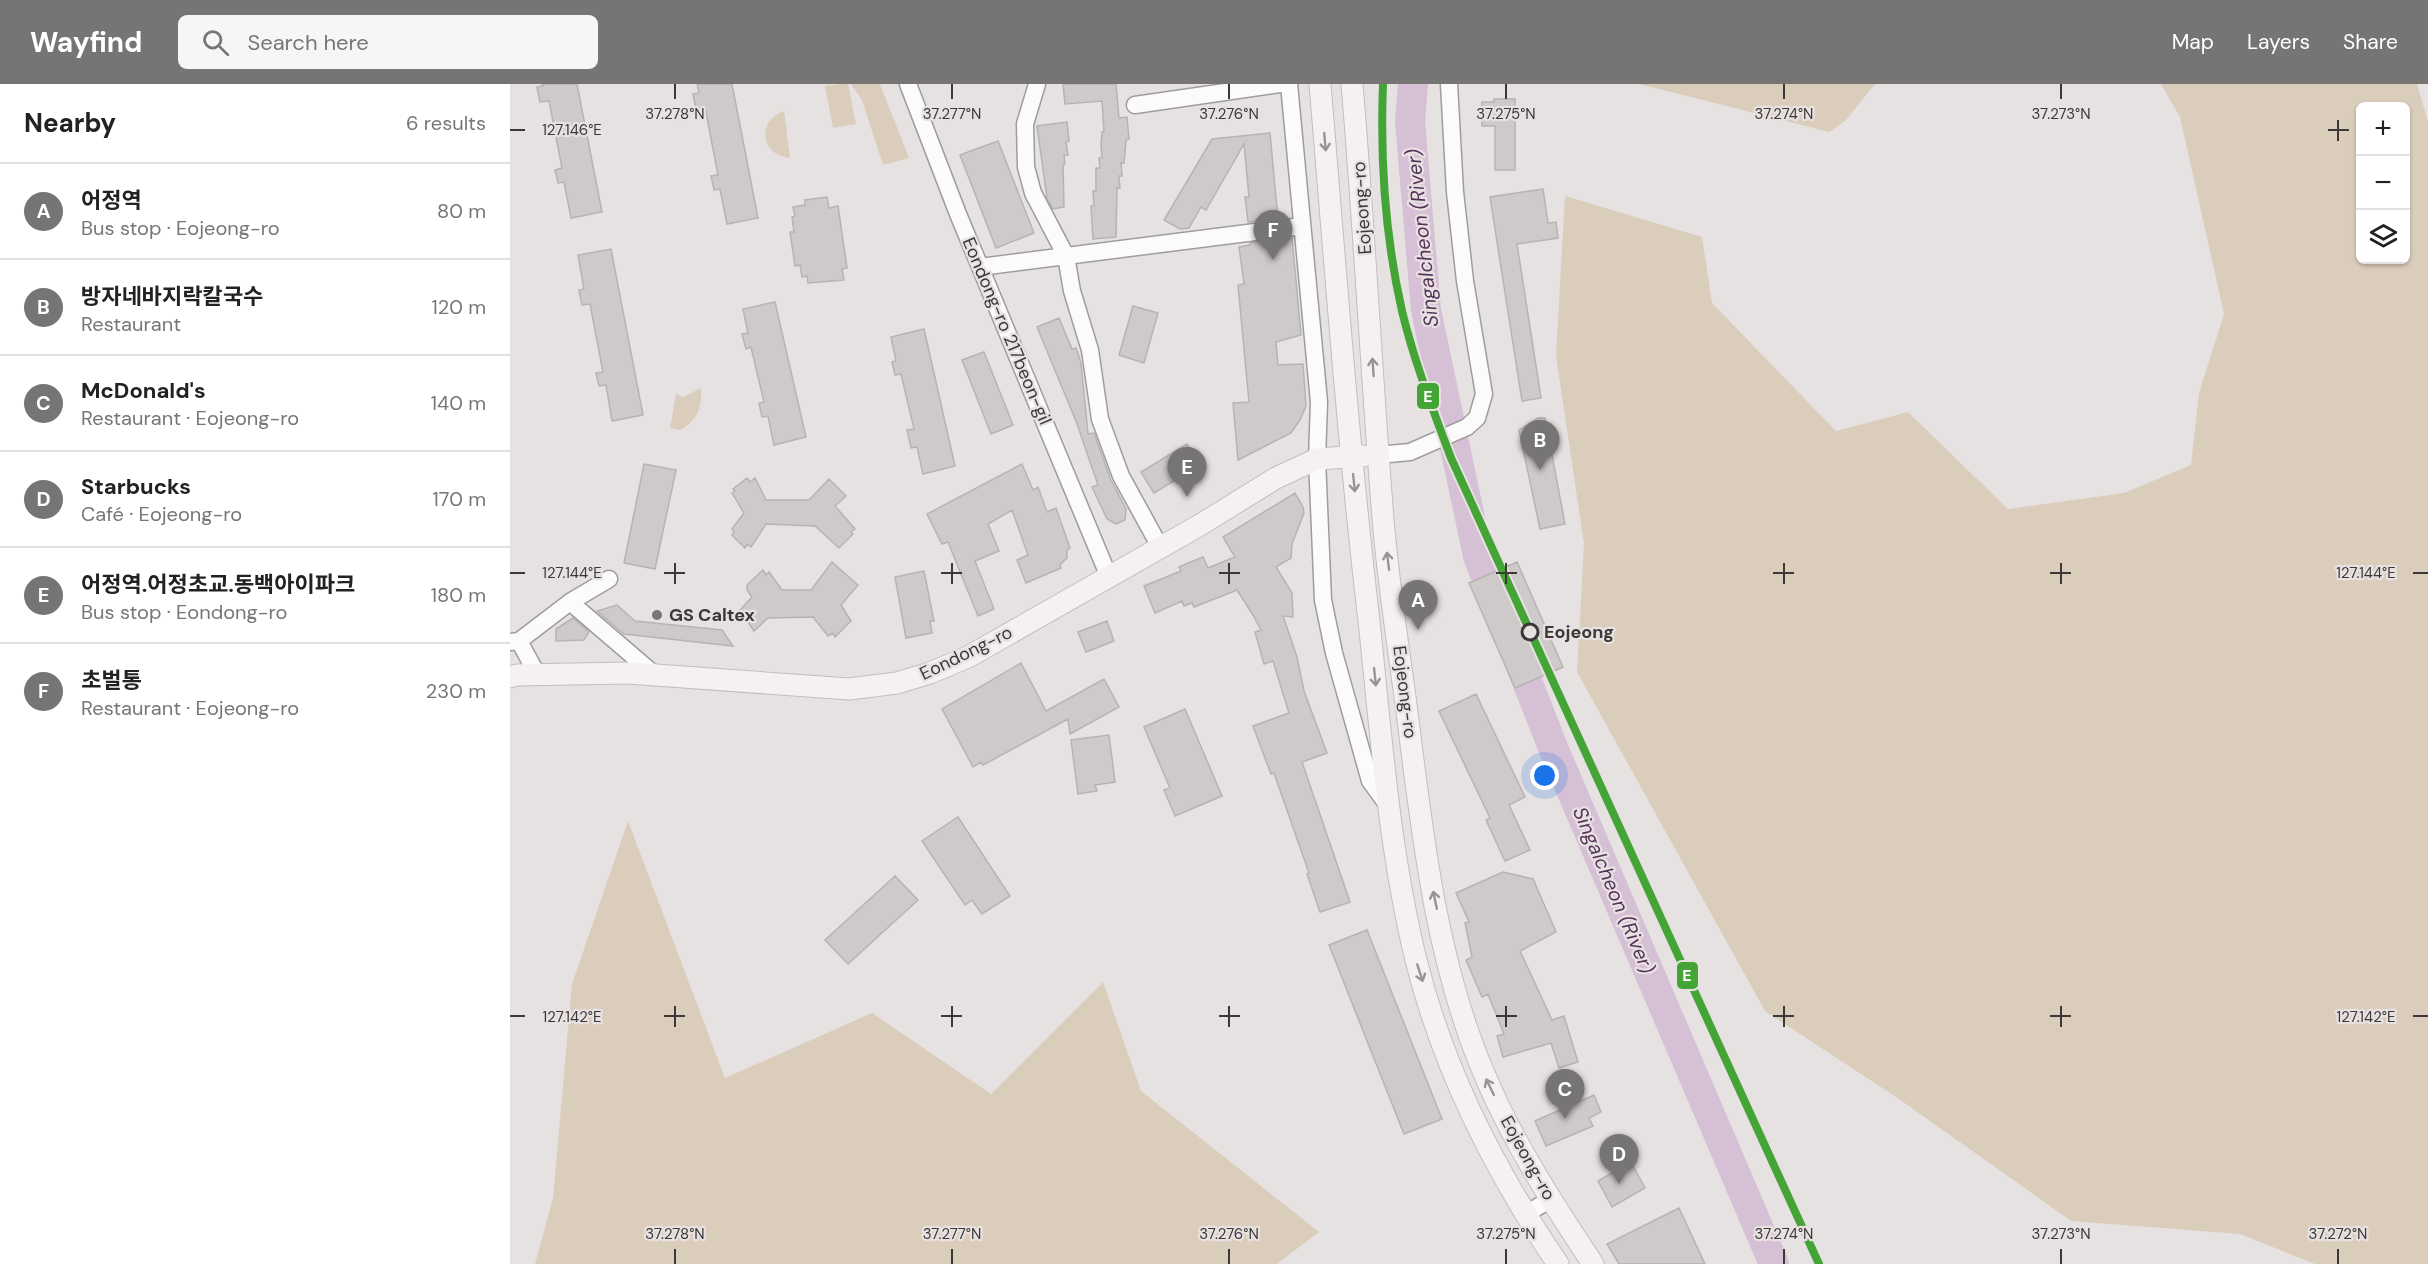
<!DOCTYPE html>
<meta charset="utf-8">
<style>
:root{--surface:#fff;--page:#f6f6f6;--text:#222;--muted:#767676;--line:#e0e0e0;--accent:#777474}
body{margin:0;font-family:"DM Sans","Noto Sans KR",sans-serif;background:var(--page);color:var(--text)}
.controls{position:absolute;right:18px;top:18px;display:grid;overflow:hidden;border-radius:9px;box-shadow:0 2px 4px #0004}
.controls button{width:54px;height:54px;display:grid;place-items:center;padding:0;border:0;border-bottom:2px solid var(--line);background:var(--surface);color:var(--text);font:30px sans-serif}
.you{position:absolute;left:1035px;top:692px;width:21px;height:21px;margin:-15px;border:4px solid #fff;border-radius:50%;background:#1a73e8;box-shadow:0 0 0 9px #1a73e833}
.badge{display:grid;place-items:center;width:39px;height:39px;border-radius:50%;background:var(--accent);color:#fff;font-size:20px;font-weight:700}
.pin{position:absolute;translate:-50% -50px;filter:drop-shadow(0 2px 3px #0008)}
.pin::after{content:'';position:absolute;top:32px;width:21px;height:18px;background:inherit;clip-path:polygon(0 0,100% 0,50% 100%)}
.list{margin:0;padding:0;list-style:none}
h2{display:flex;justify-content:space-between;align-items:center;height:78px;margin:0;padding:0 24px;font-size:26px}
h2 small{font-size:20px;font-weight:400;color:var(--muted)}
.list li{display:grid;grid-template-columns:39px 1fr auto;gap:18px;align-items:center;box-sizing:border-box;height:96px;padding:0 24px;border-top:2px solid var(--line)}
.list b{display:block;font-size:22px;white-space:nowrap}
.list p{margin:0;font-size:20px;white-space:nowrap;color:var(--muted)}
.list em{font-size:20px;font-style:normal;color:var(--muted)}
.icon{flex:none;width:33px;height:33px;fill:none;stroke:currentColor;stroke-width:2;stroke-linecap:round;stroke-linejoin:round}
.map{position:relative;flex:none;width:1918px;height:1180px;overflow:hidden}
header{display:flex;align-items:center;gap:36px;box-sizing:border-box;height:84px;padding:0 30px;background:var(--accent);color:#fff}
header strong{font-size:28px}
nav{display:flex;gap:33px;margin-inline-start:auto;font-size:21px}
.search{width:420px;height:54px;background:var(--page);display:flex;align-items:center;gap:15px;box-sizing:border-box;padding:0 21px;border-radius:9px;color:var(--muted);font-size:22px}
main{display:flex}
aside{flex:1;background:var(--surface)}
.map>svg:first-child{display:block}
.green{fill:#dbcdbc;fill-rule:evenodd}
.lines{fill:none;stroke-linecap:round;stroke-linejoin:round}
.river{stroke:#d5c0d6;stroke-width:30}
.building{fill:#cecaca;stroke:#b6b3b3;stroke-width:1.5}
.minor-casing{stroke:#a09c9c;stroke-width:19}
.major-casing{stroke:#c0bebe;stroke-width:23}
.minor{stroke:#fbfbfb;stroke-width:16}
.major{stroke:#f5f0f2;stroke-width:21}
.rail-1-casing{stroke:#e8e1e1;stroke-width:12}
.rail-1{stroke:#44a436;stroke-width:8}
.oneway{stroke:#989495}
.ticks{fill:none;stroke:#3b3838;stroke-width:2}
.poi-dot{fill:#777474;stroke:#e8e1e1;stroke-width:2}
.stop-dot{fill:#e8e1e1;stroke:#3b3838;stroke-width:3}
.labels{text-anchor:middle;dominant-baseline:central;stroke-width:4.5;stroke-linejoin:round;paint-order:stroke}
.street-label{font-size:18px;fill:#3b3838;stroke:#e8e1e1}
.poi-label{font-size:18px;font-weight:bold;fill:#3b3838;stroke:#e8e1e1;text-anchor:start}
.stop-label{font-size:18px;font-weight:bold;fill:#3b3838;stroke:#e8e1e1;text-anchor:start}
.water-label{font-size:20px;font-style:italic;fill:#56325b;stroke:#e8e1e1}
.ticks-label{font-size:15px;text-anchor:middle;fill:#3b3838;stroke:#e8e1e1;stroke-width:4.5;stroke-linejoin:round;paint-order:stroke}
.line-badge{stroke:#e8e1e1;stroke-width:2}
.badge-label{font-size:16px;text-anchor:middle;font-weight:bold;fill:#fff}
</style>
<header>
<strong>Wayfind</strong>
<div class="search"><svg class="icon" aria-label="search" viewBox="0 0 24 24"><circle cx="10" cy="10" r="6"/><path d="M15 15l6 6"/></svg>Search here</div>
<nav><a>Map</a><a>Layers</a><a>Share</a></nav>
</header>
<main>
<aside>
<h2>Nearby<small>6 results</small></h2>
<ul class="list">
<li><span class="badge">A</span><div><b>어정역</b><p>Bus stop · Eojeong-ro</p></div><em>80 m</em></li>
<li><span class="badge">B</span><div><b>방자네바지락칼국수</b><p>Restaurant</p></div><em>120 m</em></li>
<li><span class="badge">C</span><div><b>McDonald's</b><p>Restaurant · Eojeong-ro</p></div><em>140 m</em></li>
<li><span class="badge">D</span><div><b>Starbucks</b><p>Café · Eojeong-ro</p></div><em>170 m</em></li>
<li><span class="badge">E</span><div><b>어정역.어정초교.동백아이파크</b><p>Bus stop · Eondong-ro</p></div><em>180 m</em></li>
<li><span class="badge">F</span><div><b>초벌통</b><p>Restaurant · Eojeong-ro</p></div><em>230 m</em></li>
</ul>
</aside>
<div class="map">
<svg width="1918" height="1180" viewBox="0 0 1918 1180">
<rect width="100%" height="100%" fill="#e7e2e2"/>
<path class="green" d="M 329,0 L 338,0 L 346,40 L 323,44 L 315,2 Z
M 341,0 L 370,0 L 399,74 L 373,81 L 352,16 Z
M 1129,0 L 1365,0 L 1336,36 L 1319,48 Z
M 1651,0 L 1907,0 L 1918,38 L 1918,1180 L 1805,1180 L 1730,1150 L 1561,1137 L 1389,1015 L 1255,927 L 1067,588 L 1074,460 L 1046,272 L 1055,112 L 1192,153 L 1202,219 L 1326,347 L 1398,328 L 1498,425 L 1614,409 L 1681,381 L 1689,309 L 1714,230 L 1670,33 ZM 1850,22 L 1896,22 L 1896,176 L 1850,176 Z
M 274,27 L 280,74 C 249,71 247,36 274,27 Z
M 191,304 C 192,324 188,336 170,346 L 160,344 L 166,310 L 173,313 Z
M 118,737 L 215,994 L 362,929 L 481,1010 L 593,898 L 631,1007 L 809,1148 L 767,1180 L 25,1180 L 43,1114 L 62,900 Z"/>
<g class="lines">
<path class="river" d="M 903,0 L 900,38 L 916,226 L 968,472 L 1044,666 L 1264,1180"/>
</g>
<path class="building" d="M 32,0 L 67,0 L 92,128 L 61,134 L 54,98 L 48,99 L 45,86 L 52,84 L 39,17 L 30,18 L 27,3 L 33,2 Z
M 187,0 L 222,0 L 248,134 L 217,140 L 210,105 L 204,106 L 201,92 L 208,91 L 195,23 L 186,25 L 183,10 L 189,9 Z
M 553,0 L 606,0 L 609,34 L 617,33 L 619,55 L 616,56 L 614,79 L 611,79 L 612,92 L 609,92 L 610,104 L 607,104 L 606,153 L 583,155 L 581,122 L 584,122 L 583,107 L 586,107 L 586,84 L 590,84 L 589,74 L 592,74 L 591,60 L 592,48 L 594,48 L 592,17 L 555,20 Z
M 984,15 L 1005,15 L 1005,86 L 985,86 L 985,42 L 972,42 L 972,18 L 984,18 Z
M 557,38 L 559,57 L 556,58 L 558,71 L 554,71 L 555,80 L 553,81 L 554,123 L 543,125 L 537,114 L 527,42 Z
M 760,49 L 768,135 L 738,138 L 735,113 L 739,113 L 734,60 L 696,126 L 691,123 L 679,144 L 670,145 L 654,136 L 702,55 Z
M 488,57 L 524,149 L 486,164 L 450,71 Z
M 1033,105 L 1038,139 L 1046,138 L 1048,154 L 1007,160 L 1031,314 L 1012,317 L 980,113 Z
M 317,113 L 319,124 L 328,122 L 337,184 L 332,185 L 334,196 L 298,199 L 297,192 L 292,193 L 290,181 L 285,182 L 280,148 L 284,148 L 282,133 L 285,132 L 283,123 L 295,121 L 295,116 Z
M 782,154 L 791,251 L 766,258 L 768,281 L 793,280 L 796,322 L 790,336 L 781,349 L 728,376 L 723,319 L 739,318 L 728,201 L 734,200 L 729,163 L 740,161 L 740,159 Z
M 101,165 L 133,331 L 102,337 L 96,301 L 89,302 L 86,289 L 93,288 L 80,220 L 72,221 L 69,206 L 74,205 L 68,171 Z
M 265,218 L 296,353 L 264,361 L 258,332 L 252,333 L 249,319 L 254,318 L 241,263 L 236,265 L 232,250 L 238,249 L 233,225 Z
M 623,222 L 648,229 L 634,279 L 609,271 Z
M 549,234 L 562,265 L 566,264 L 571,279 L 578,350 L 584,349 L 601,396 L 616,425 L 615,436 L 606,440 L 597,435 L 582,403 L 588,401 L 566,337 L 527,243 Z
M 414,245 L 445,382 L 413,390 L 407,363 L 401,364 L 397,346 L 404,345 L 391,290 L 385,291 L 382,278 L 386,277 L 381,253 Z
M 474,268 L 503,341 L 481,350 L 452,276 Z
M 1028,334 L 1035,334 L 1055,440 L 1030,445 L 1009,346 Z
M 677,360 L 690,381 L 644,409 L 631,388 Z
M 134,380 L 166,386 L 145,485 L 114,479 Z
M 512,380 L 523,406 L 528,403 L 537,428 L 546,424 L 560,464 L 557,466 L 557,474 L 550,481 L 551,484 L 516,499 L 507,476 L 518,471 L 502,426 L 478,440 L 489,467 L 465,477 L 484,525 L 468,532 L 438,458 L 432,460 L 417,430 Z
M 237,394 L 240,398 L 245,394 L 256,416 L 299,416 L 319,395 L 336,412 L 325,422 L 345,445 L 341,448 L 343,450 L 329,464 L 305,442 L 256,440 L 241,463 L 237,460 L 235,464 L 222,451 L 224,447 L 222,445 L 234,429 L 222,409 L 225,407 L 223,405 Z
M 785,409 L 793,423 L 794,429 L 782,460 L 781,474 L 766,483 L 782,509 L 783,533 L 773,532 L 787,573 L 794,607 L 817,669 L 792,678 L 840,818 L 810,828 L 797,790 L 799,789 L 764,689 L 761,690 L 743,642 L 779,629 L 763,577 L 754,580 L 745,548 L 751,546 L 743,531 L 727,506 L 684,523 L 682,519 L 674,522 L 672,517 L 645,529 L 634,502 L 671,487 L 669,483 L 693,473 L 698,484 L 725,473 L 713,453 Z
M 322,478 L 348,501 L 331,521 L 341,537 L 325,553 L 323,549 L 318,552 L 303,533 L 258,534 L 244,547 L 230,526 L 242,513 L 237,506 L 237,501 L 253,486 L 256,491 L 259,488 L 272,506 L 301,506 Z
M 1007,478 L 1053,583 L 1005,604 L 959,499 Z
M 414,487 L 424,537 L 420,537 L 422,549 L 396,554 L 385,493 Z
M 107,521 L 125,537 L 212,546 L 223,562 L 114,550 L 87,527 Z
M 63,534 L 79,548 L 74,556 L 46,557 L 46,545 Z
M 597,537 L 604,557 L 576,568 L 568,548 Z
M 511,579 L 536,627 L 594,595 L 609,623 L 560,650 L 558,635 L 473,681 L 471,678 L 463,683 L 432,625 Z
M 966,610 L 1015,713 L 999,721 L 1020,766 L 995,777 L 976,736 L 980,734 L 929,627 Z
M 675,625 L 712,712 L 665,732 L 654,706 L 660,704 L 634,643 Z
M 599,651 L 605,698 L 585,701 L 587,707 L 568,710 L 561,656 Z
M 448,733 L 500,812 L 472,830 L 462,816 L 455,821 L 412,757 Z
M 993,788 L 1023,795 L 1046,848 L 1010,867 L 1042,936 L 1054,932 L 1068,978 L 1049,984 L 1041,959 L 993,973 L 987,952 L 994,950 L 978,910 L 972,913 L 956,876 L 962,873 L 955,839 L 959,838 L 946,809 Z
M 385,792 L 408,816 L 338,880 L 315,856 Z
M 857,846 L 932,1035 L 894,1050 L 819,861 Z
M 1084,1011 L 1091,1028 L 1079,1034 L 1083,1042 L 1036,1062 L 1025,1037 Z
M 1121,1078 L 1135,1104 L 1102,1123 L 1088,1097 Z
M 1169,1124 L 1195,1180 L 1109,1180 L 1097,1160 Z"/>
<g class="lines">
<g class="minor-casing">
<path id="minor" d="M 398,0 L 448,130 L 599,493
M 527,0 L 515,40 L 516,83 L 523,109 L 556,172 L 562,207 L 580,266 L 590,335 L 611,392 L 650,463
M 779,0 L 809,318 L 807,375 L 813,516 L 824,569 L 860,697 L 879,723
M 625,21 L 770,0
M 470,183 L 792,142
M 868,371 L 900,368 L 957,343 L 967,334 L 974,310 L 955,197 L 945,108 L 939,0
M 60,518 L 145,591
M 9,557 L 60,518 L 99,495
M 0,558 L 9,557 L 27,590
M 1016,1130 L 1041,1115"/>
</g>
<g class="major-casing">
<path id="major" d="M 810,0 C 825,179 838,358 859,537 C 871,650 879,766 906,876 C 933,984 986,1089 1048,1180
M 842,0 C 854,141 861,282 872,422 C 877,494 889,565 898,636 C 913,756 927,882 976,994 C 1004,1060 1044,1121 1083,1180
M 0,593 L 7,591 L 118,589 L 339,605 L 387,599 L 420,589 L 458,573 L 690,441 L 766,394 L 807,375 L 853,372"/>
</g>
<use href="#minor" class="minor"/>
<use href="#major" class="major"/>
<g class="rail-1-casing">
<path id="rail-1" d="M 873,0 C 870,76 875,152 892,227 C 904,277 923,326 941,374 L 1309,1180"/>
</g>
<use href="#rail-1" class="rail-1"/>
</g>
<defs><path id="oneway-shaft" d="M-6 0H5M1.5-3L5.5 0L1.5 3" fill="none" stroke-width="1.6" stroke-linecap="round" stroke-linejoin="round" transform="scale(1.5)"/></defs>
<g class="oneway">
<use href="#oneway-shaft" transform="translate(815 58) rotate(85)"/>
<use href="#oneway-shaft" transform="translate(863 283) rotate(-94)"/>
<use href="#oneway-shaft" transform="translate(844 399) rotate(84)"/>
<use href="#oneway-shaft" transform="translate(878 477) rotate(-97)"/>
<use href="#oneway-shaft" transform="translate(865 593) rotate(84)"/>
<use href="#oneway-shaft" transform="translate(925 816) rotate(-102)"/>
<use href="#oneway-shaft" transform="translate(910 889) rotate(72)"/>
<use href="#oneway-shaft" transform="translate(980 1003) rotate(-116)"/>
</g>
<path class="ticks" d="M 165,0 L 165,15M 442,0 L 442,15M 719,0 L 719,15M 996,0 L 996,15M 1274,0 L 1274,15M 1551,0 L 1551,15M 1828,36 L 1828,57M 0,46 L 15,46M 1818,46 L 1839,46M 165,479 L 165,500M 442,479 L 442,500M 719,479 L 719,500M 996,479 L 996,500M 1274,479 L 1274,500M 1551,479 L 1551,500M 0,489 L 15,489M 154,489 L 175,489M 431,489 L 452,489M 709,489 L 730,489M 986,489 L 1007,489M 1263,489 L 1284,489M 1540,489 L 1561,489M 1903,489 L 1918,489M 165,922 L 165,943M 442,922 L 442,943M 719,922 L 719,943M 996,922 L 996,943M 1274,922 L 1274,943M 1551,922 L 1551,943M 0,932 L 15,932M 154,932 L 175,932M 431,932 L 452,932M 709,932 L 730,932M 986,932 L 1007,932M 1263,932 L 1284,932M 1540,932 L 1561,932M 1903,932 L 1918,932M 165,1165 L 165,1180M 442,1165 L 442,1180M 719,1165 L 719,1180M 996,1165 L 996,1180M 1274,1165 L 1274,1180M 1551,1165 L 1551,1180M 1828,1165 L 1828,1180"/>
<circle class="poi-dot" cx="147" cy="531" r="6"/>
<circle class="stop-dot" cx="1020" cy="548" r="8"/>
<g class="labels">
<g class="street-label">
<text transform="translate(852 124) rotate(-94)">Eojeong-ro</text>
<text transform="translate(497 247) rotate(67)">Eondong-ro 217beon-gil</text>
<text transform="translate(456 569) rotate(-26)">Eondong-ro</text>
<text transform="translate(895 608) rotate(83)">Eojeong-ro</text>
<text transform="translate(1018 1074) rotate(61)">Eojeong-ro</text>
</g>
<g class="poi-label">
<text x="159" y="531">GS Caltex</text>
</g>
<g class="stop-label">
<text x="1034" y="548">Eojeong</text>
</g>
<g class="water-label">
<text transform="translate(912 154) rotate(-96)">Singalcheon (River)</text>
<text transform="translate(1104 806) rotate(67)">Singalcheon (River)</text>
</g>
</g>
<g class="ticks-label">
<text x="165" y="35">37.278°N</text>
<text x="442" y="35">37.277°N</text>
<text x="719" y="35">37.276°N</text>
<text x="996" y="35">37.275°N</text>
<text x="1274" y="35">37.274°N</text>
<text x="1551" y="35">37.273°N</text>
<text x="62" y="51">127.146°E</text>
<text x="1856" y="494">127.144°E</text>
<text x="62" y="494">127.144°E</text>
<text x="1856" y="938">127.142°E</text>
<text x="62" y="938">127.142°E</text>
<text x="165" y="1155">37.278°N</text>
<text x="442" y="1155">37.277°N</text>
<text x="719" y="1155">37.276°N</text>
<text x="996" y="1155">37.275°N</text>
<text x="1274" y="1155">37.274°N</text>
<text x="1551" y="1155">37.273°N</text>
<text x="1828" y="1155">37.272°N</text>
</g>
<g class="line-badge">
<rect x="906" y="298" width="24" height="28" rx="6" fill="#44a436"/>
<rect x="1166" y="877" width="23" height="29" rx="6" fill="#44a436"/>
</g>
<g class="badge-label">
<text x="918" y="318">E</text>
<text x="1177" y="897">E</text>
</g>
</svg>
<div class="controls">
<button>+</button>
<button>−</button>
<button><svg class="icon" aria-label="layers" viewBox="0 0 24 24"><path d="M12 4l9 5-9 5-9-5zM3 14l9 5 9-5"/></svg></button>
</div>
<div class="you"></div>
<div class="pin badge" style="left:908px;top:546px">A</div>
<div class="pin badge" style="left:1030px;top:386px">B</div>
<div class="pin badge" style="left:1055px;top:1035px">C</div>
<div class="pin badge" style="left:1109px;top:1100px">D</div>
<div class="pin badge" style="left:677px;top:413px">E</div>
<div class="pin badge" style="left:763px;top:176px">F</div>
</div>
</main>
